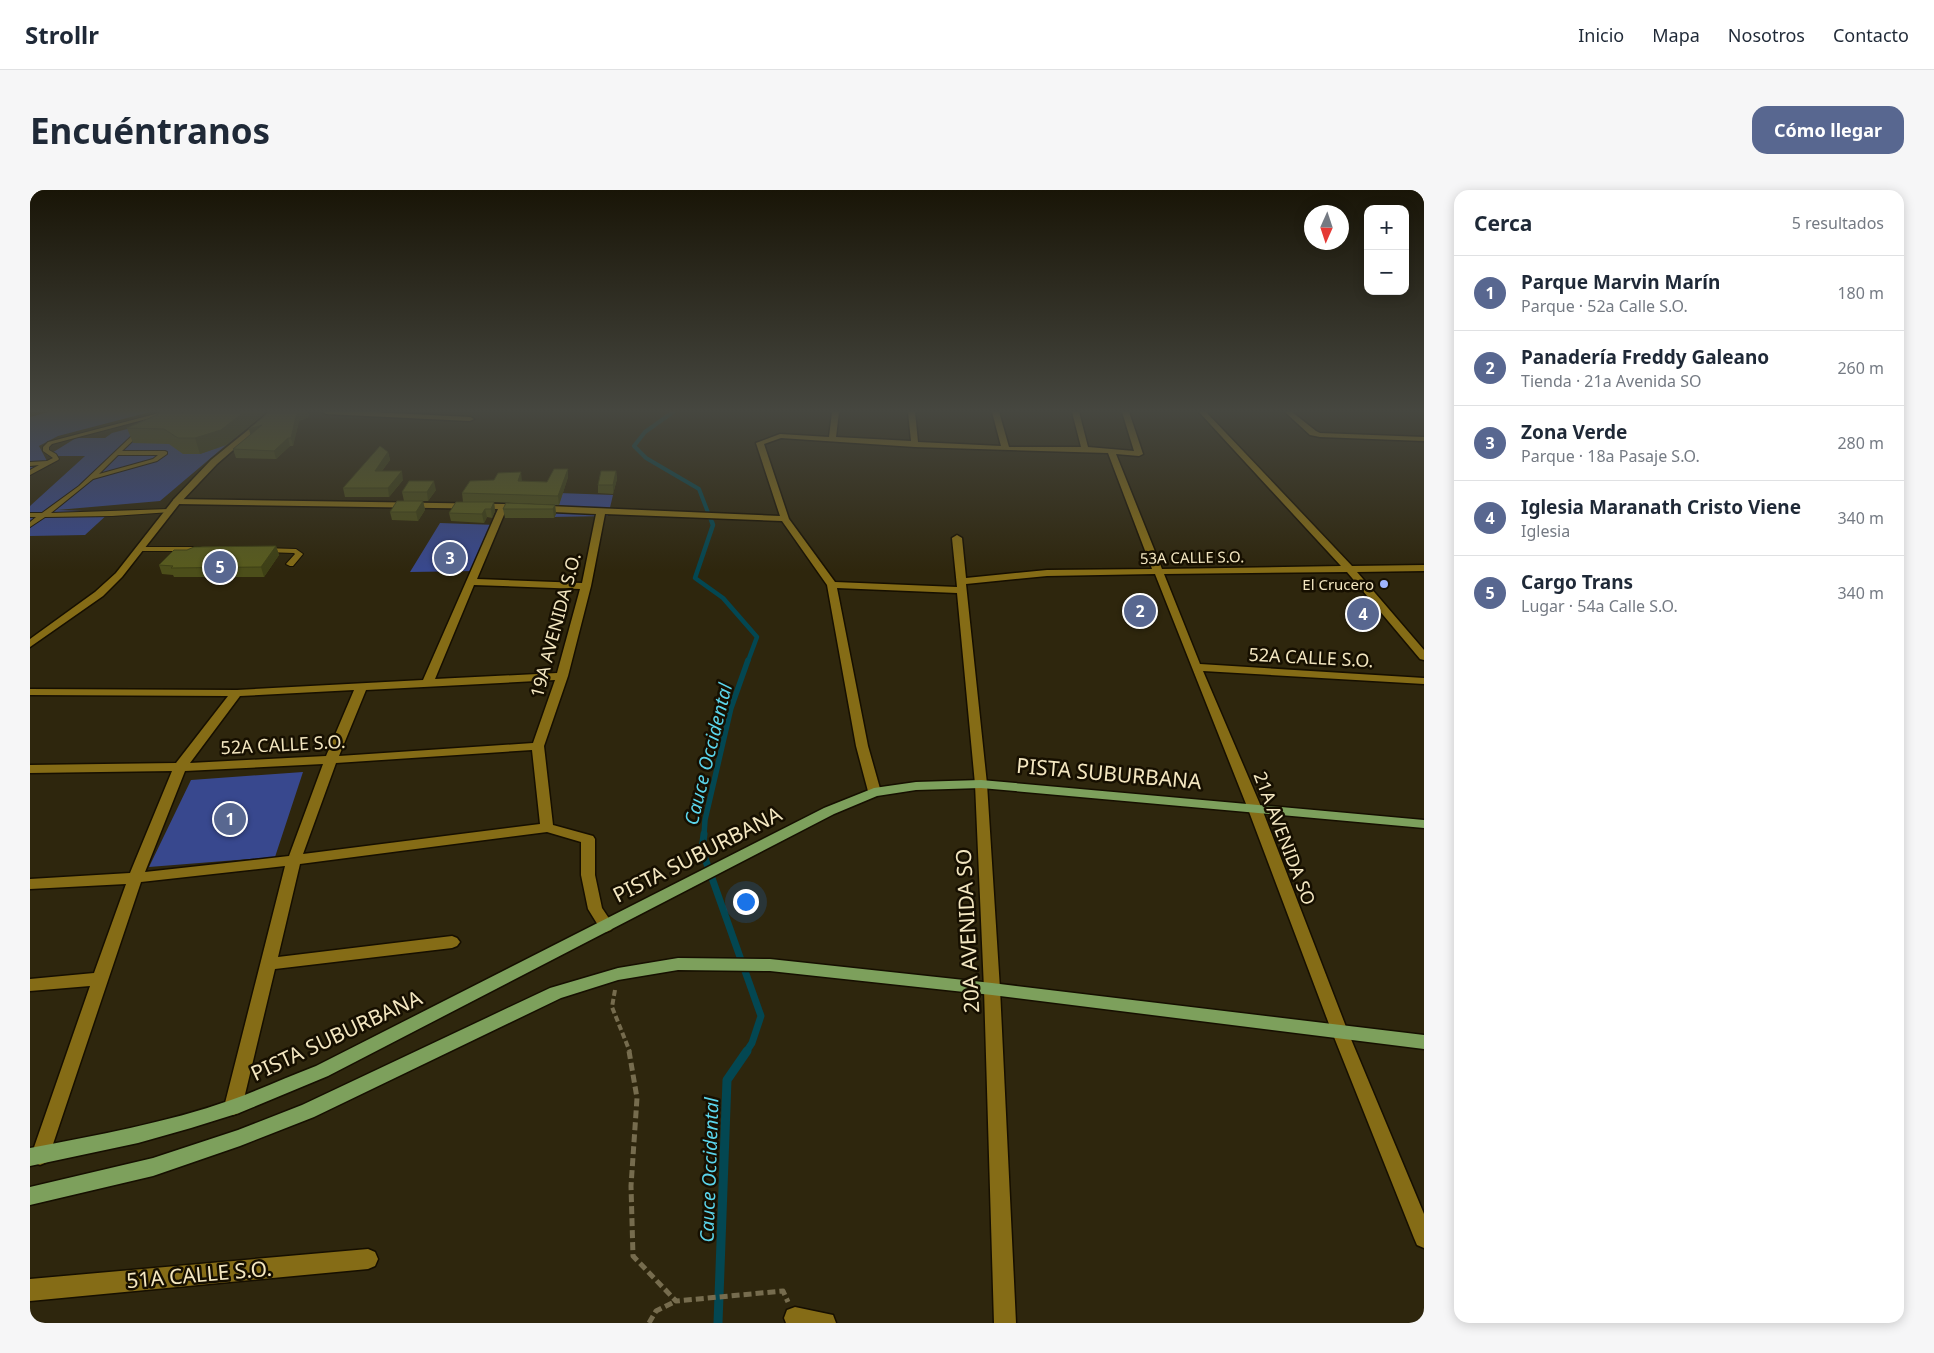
<!DOCTYPE html>
<html lang="es">
<meta charset="utf-8">
<style>
:root{--surface:#fff;--page:#f6f6f7;--text:#1f2937;--muted:#747a83;--line:#e0e1e3;--accent:#586790}
body{margin:0;font-family:"Noto Sans",sans-serif;background:var(--page);color:var(--text)}
.controls{position:absolute;right:15px;top:15px;display:grid;overflow:hidden;border-radius:10px;box-shadow:0 2px 12px #0003}
.controls button{width:45px;height:45px;display:grid;place-items:center;padding:0;border:0;border-bottom:1px solid var(--line);background:var(--surface);color:var(--text);font:25px sans-serif}
.compass{position:absolute;left:1274px;top:15px;width:45px;height:45px;border-radius:50%;background:var(--surface);box-shadow:0 2px 12px #0003;rotate:183deg}
.you{position:absolute;left:715px;top:711px;width:18px;height:18px;margin:-12px;border:4px solid #fff;border-radius:50%;background:#1a73e8;box-shadow:0 0 0 8px #1a73e833}
.badge{display:grid;place-items:center;width:32px;height:32px;border-radius:50%;background:var(--accent);color:#fff;font-size:16px;font-weight:700}
.pin{position:absolute;translate:-50% -50%;border:2px solid #fff;box-shadow:0 1px 5px #0006}
.list{margin:0;padding:0;list-style:none}
h2{display:flex;justify-content:space-between;align-items:center;height:65px;margin:0;padding:0 20px;font-size:21px}
h2 small{font-size:16px;font-weight:400;color:var(--muted)}
.list li{display:grid;grid-template-columns:32px 1fr auto;gap:15px;align-items:center;box-sizing:border-box;height:75px;padding:0 20px;border-top:1px solid var(--line)}
.list b{display:block;font-size:19px;white-space:nowrap}
.list p{margin:0;font-size:16px;white-space:nowrap;color:var(--muted)}
.list em{font-size:16px;font-style:normal;color:var(--muted)}
.map{position:relative;flex:none;width:1394px;height:1133px;overflow:hidden;border-radius:15px}
header{display:flex;align-items:center;gap:30px;box-sizing:border-box;height:70px;padding:0 25px;background:var(--surface);border-bottom:1px solid var(--line)}
header strong{font-size:24px}
nav{display:flex;gap:28px;margin-inline-start:auto;font-size:18px}
.intro{display:flex;align-items:center;justify-content:space-between;box-sizing:border-box;height:120px;padding:0 30px}
h1{margin:0;font-size:35px}
.button{padding:12px 22px;border-radius:15px;background:var(--accent);color:#fff;font-size:18px;font-weight:700}
main{display:flex;gap:30px;padding:0 30px}
aside{flex:1;background:var(--surface);border-radius:15px;box-shadow:0 2px 12px #0003}
.map>svg:first-child{display:block}
.green{fill:#38488e}
.lines{fill:none;stroke-linecap:round;stroke-linejoin:round}
.stream-far4{stroke:#034752;stroke-width:4}
.stream-far3{stroke:#034752;stroke-width:4.5}
.stream-far2{stroke:#034752;stroke-width:5.5}
.stream-far1{stroke:#034752;stroke-width:7}
.stream{stroke:#034752;stroke-width:9}
.service-casing{stroke:#160f00;stroke-width:2}
.minor-casing{stroke:#160f00;stroke-width:3}
.tertiary-casing{stroke:#160f00;stroke-width:3}
.primary-casing{stroke:#160f00;stroke-width:3}
.path-far1{stroke:#766c4e;stroke-width:4;stroke-dasharray:6 3;stroke-linecap:butt}
.path{stroke:#766c4e;stroke-width:5;stroke-dasharray:8 4;stroke-linecap:butt}
.service{fill:#856c16;fill-rule:evenodd}
.minor{fill:#856c16;fill-rule:evenodd}
.tertiary{fill:#856c16;fill-rule:evenodd}
.primary{fill:#7da05c;fill-rule:evenodd}
.wall{fill:#4c4e1a}
.shaded-wall{fill:#3e4015}
.building{fill:#585b1e;stroke:#3e4015}
.poi-dot{fill:#9eb3fd;stroke:#160f00;stroke-width:2}
.labels{text-anchor:middle;dominant-baseline:central;stroke-width:5;stroke-linejoin:round;paint-order:stroke}
.far-street-label{font-size:15px;fill:#f4e7c1;stroke:#160f00}
.far-poi-label{font-size:15px;fill:#f4e7c1;stroke:#160f00;text-anchor:end}
.street-label{font-size:18px;fill:#f4e7c1;stroke:#160f00}
.water-label{font-size:19px;font-style:italic;fill:#5bd5eb;stroke:#160f00}
.near-street-label{font-size:21px;fill:#f4e7c1;stroke:#160f00}
</style>
<header>
<strong>Strollr</strong>
<nav><a>Inicio</a><a>Mapa</a><a>Nosotros</a><a>Contacto</a></nav>
</header>
<div class="intro"><h1>Encuéntranos</h1><a class="button">Cómo llegar</a></div>
<main>
<div class="map">
<svg width="1394" height="1133" viewBox="0 0 1394 1133">
<rect width="100%" height="100%" fill="#2e260d"/>
<path class="green" d="M 19,222 L 120,222 L 28,246 L 9,256 L 18,273 L 0,280 L 0,227 Z
M 162,222 L 235,222 L 130,311 L 27,320 L 80,322 L 55,345 L 0,346 L 0,316 L 55,266 L 17,266 L 46,248 L 75,248 L 82,243 Z
M 529,303 L 583,305 L 578,326 L 519,327 Z
M 410,333 L 467,335 L 446,381 L 380,382 Z
M 273,582 L 245,667 L 119,677 L 161,590 Z"/>
<g class="lines">
<path class="stream-far4" d="M 643,222 L 615,242 L 604,256 L 616,268 L 669,299 L 682,333"/>
<path class="stream-far3" d="M 682,332 L 683,335 L 665,388 L 693,408 L 727,447 L 718,471"/>
<path class="stream-far2" d="M 674,645 L 675,630 L 701,518 L 718,470"/>
<path class="stream-far1" d="M 674,644 L 672,660 L 731,826 L 722,853 L 716,862"/>
<path class="stream" d="M 688,1133 L 697,890 L 717,861"/>
<g class="service-casing">
<path id="service" d="M 133,222 L 143,222 L 22,254 L 19,257 L 19,260 L 26,264 L 29,269 L 28,270 L 0,285 L 0,280 L 9,275 L 0,276 L 0,272 L 17,271 L 23,268 L 13,261 L 13,257 L 18,252 Z
M 108,240 L 113,241 L 92,261 L 135,261 L 137,262 L 137,264 L 127,271 L 63,289 L 21,323 L 139,319 L 141,320 L 141,322 L 82,326 L 15,327 L 0,337 L 0,332 L 6,327 L 0,327 L 0,323 L 12,323 L 49,296 ZM 88,265 L 128,265 L 123,269 L 69,284 Z
M 107,357 L 170,357 L 174,359 L 170,361 L 110,361 L 106,359 Z
M 232,358 L 266,359 L 273,364 L 263,376 L 260,376 L 256,374 L 265,364 L 264,363 L 235,362 L 231,360 Z"/>
</g>
<g class="minor-casing">
<path id="minor" d="M 293,222 L 341,222 L 440,227 L 444,229 L 440,231 L 296,224 Z
M 802,222 L 809,222 L 806,247 L 881,251 L 878,222 L 885,222 L 888,252 L 971,256 L 962,222 L 969,222 L 979,257 L 1051,257 L 1042,222 L 1049,222 L 1058,257 L 1104,261 L 1092,222 L 1099,222 L 1113,264 L 1109,266 L 1086,264 L 1132,379 L 1311,376 L 1169,222 L 1176,222 L 1322,376 L 1394,375 L 1394,381 L 1327,382 L 1394,460 L 1394,470 L 1390,469 L 1317,382 L 1134,384 L 1170,474 L 1394,488 L 1394,494 L 1173,481 L 1232,619 L 1318,842 L 1394,1024 L 1394,1058 L 1387,1055 L 1384,1048 L 1302,842 L 1218,619 L 1125,384 L 1017,386 L 936,394 L 957,594 L 970,799 L 986,1133 L 964,1133 L 954,799 L 945,594 L 927,403 L 807,398 L 838,556 L 851,602 L 844,606 L 839,605 L 826,556 L 797,395 L 752,331 L 575,324 L 561,396 L 538,486 L 514,556 L 523,635 L 563,646 L 565,649 L 565,685 L 572,718 L 584,736 L 581,740 L 576,742 L 571,740 L 558,719 L 551,685 L 551,652 L 517,642 L 270,674 L 248,767 L 422,746 L 427,748 L 430,752 L 427,756 L 422,758 L 245,779 L 212,917 L 209,923 L 203,925 L 197,923 L 194,917 L 255,676 L 111,692 L 19,966 L 17,972 L 10,975 L 3,972 L 1,966 L 60,796 L 0,801 L 0,789 L 64,783 L 96,694 L 0,699 L 0,689 L 100,683 L 142,581 L 0,583 L 0,575 L 146,573 L 198,506 L 0,505 L 0,499 L 207,500 L 393,490 L 468,319 L 147,314 L 143,311 L 144,309 L 473,314 L 750,326 L 726,253 L 750,244 L 799,247 ZM 751,248 L 885,257 L 1078,263 L 1122,379 L 1017,380 L 936,388 L 932,348 L 927,345 L 922,348 L 927,397 L 805,392 L 759,329 L 734,254 ZM 476,320 L 566,324 L 552,393 L 447,389 ZM 444,395 L 550,399 L 527,483 L 405,489 ZM 525,490 L 503,553 L 309,566 L 336,500 ZM 324,500 L 296,566 L 160,573 L 210,506 ZM 502,560 L 510,634 L 273,664 L 306,573 ZM 293,574 L 259,666 L 115,682 L 155,581 Z
M 1255,222 L 1262,222 L 1286,241 L 1290,243 L 1394,247 L 1394,251 L 1290,247 L 1280,245 Z
M 338,1059 L 345,1062 L 348,1069 L 345,1076 L 338,1079 L 0,1111 L 0,1089 Z
M 765,1117 L 803,1125 L 806,1133 L 756,1133 L 754,1128 L 757,1120 Z"/>
</g>
<g class="tertiary-casing">
<path id="tertiary" d="M 240,222 L 247,222 L 187,274 L 150,313 L 92,387 L 73,406 L 0,457 L 0,449 L 65,402 L 86,383 L 144,309 L 181,270 Z"/>
</g>
<g class="primary-casing">
<path id="primary" d="M 951,590 L 1394,630 L 1394,638 L 951,598 L 886,600 L 847,606 L 804,624 L 298,886 L 209,923 L 161,938 L 108,953 L 0,976 L 0,958 C 67,945 136,933 201,910 C 229,900 257,887 286,876 L 794,618 L 844,598 L 886,592 Z
M 648,768 L 740,769 L 962,793 L 1394,845 L 1394,859 L 962,805 L 740,781 L 648,780 L 588,790 L 531,808 L 284,927 L 210,956 L 123,986 L 0,1015 L 0,997 L 123,968 L 208,940 L 272,915 L 520,798 L 588,778 Z"/>
</g>
<path class="path-far1" d="M 585,800 L 582,817 L 600,862"/>
<path class="path" d="M 599,861 L 607,908 L 601,996 L 603,1066 L 646,1111 L 753,1101 L 758,1112
M 619,1133 L 626,1121 L 646,1111"/>
<use href="#service" class="service"/>
<use href="#minor" class="minor"/>
<use href="#tertiary" class="tertiary"/>
<use href="#primary" class="primary"/>
</g>
<path class="wall" d="M 155,222 L 233,222 L 234,224 L 196,255 L 170,264 L 153,264 L 139,254 L 103,253 L 97,238 L 129,224 L 153,224 Z
M 239,222 L 278,222 L 279,227 L 269,231 L 263,256 L 260,256 L 246,269 L 206,268 L 203,259 L 221,245 Z
M 358,262 L 360,270 L 352,281 L 373,290 L 359,307 L 315,307 L 313,298 Z
M 586,281 L 587,289 L 583,304 L 568,303 L 568,295 Z
M 538,287 L 529,315 L 464,312 L 465,321 L 462,328 L 457,327 L 454,333 L 421,331 L 419,323 L 433,312 L 432,303 L 492,291 L 517,292 Z
M 406,300 L 398,311 L 374,311 L 372,302 Z
M 393,311 L 395,320 L 388,331 L 362,330 L 360,322 Z
M 525,315 L 526,324 L 524,328 L 475,328 L 473,319 Z
M 246,356 L 249,365 L 234,387 L 144,387 L 143,385 L 132,384 L 129,375 Z"/>
<path class="shaded-wall" d="M 214,222 L 233,222 L 234,224 L 196,255 L 170,264 L 165,248 Z
M 270,222 L 278,222 L 279,227 L 269,231 L 263,256 L 261,248 L 267,223 Z
M 232,235 L 221,247 L 219,239 Z
M 258,248 L 260,256 L 246,269 L 244,261 Z
M 358,262 L 360,270 L 346,289 L 345,281 Z
M 538,279 L 538,287 L 529,315 L 528,306 Z
M 372,281 L 373,290 L 359,307 L 358,298 Z
M 586,281 L 587,289 L 583,304 L 583,295 Z
M 491,282 L 492,291 L 489,299 L 488,291 Z
M 404,291 L 406,300 L 398,311 L 397,302 Z
M 393,311 L 395,320 L 388,331 L 386,322 Z
M 464,312 L 465,321 L 462,328 L 461,319 Z
M 525,315 L 526,324 L 524,328 L 523,319 Z
M 455,319 L 457,327 L 454,333 L 452,324 Z
M 246,356 L 249,365 L 234,387 L 231,377 Z"/>
<path class="building" d="M 129,222 L 152,222 L 153,224 L 155,222 L 214,222 L 191,240 L 165,248 L 148,248 L 134,239 L 97,238 L 129,224 Z
M 239,222 L 270,222 L 267,223 L 261,248 L 258,248 L 244,261 L 203,259 L 232,235 L 219,239 Z
M 350,256 L 358,262 L 345,281 L 372,281 L 358,298 L 313,298 Z
M 524,279 L 538,279 L 528,306 L 432,303 L 440,291 L 464,290 L 468,283 L 491,282 L 488,291 L 517,292 Z
M 571,281 L 586,281 L 583,295 L 568,295 Z
M 379,291 L 404,291 L 397,302 L 372,302 Z
M 367,311 L 393,311 L 386,322 L 360,322 Z
M 426,312 L 464,312 L 461,319 L 455,319 L 452,324 L 419,323 Z
M 476,313 L 525,315 L 523,319 L 473,319 Z
M 246,356 L 231,377 L 141,378 L 143,376 L 129,375 L 144,360 L 157,360 L 164,357 Z"/>
<linearGradient id="sky" x2="0" y2="1"><stop stop-color="#191507"/><stop offset="0.58" stop-color="#464740"/><stop offset="1" stop-color="#464740" stop-opacity="0"/></linearGradient>
<rect width="1394" height="381" fill="url(#sky)"/>
<circle class="poi-dot" cx="1354" cy="394" r="5"/>
<g class="labels">
<g class="far-street-label">
<text transform="translate(1162 367) rotate(-1)">53A CALLE S.O.</text>
</g>
<g class="far-poi-label">
<text x="1344" y="394">El Crucero</text>
</g>
<g class="street-label">
<text transform="translate(525 435) rotate(-75)">19A AVENIDA S.O.</text>
<text transform="translate(1281 467) rotate(3)">52A CALLE S.O.</text>
<text transform="translate(253 554) rotate(-3)">52A CALLE S.O.</text>
<text transform="translate(1255 648) rotate(69)">21A AVENIDA SO</text>
</g>
<g class="water-label">
<text transform="translate(678 564) rotate(-76)">Cauce Occidental</text>
<text transform="translate(679 980) rotate(-88)">Cauce Occidental</text>
</g>
<g class="near-street-label">
<text transform="translate(1079 583) rotate(5)">PISTA SUBURBANA</text>
<text transform="translate(667 664) rotate(-27)">PISTA SUBURBANA</text>
<text transform="translate(937 741) rotate(-93)">20A AVENIDA SO</text>
<text transform="translate(306 845) rotate(-25)">PISTA SUBURBANA</text>
<text transform="translate(169 1084) rotate(-5)">51A CALLE S.O.</text>
</g>
</g>
</svg>
<div class="controls">
<button>+</button>
<button>−</button>
</div>
<svg class="compass" viewBox="-18 -18 36 36"><path d="M0-13l5 13h-10z" fill="#e53935"/><path d="M0 13l5-13h-10z" fill="#747a83"/></svg>
<div class="you"></div>
<div class="pin badge" style="left:200px;top:629px">1</div>
<div class="pin badge" style="left:1110px;top:421px">2</div>
<div class="pin badge" style="left:420px;top:368px">3</div>
<div class="pin badge" style="left:1333px;top:424px">4</div>
<div class="pin badge" style="left:190px;top:377px">5</div>
</div>
<aside>
<h2>Cerca<small>5 resultados</small></h2>
<ul class="list">
<li><span class="badge">1</span><div><b>Parque Marvin Marín</b><p>Parque · 52a Calle S.O.</p></div><em>180 m</em></li>
<li><span class="badge">2</span><div><b>Panadería Freddy Galeano</b><p>Tienda · 21a Avenida SO</p></div><em>260 m</em></li>
<li><span class="badge">3</span><div><b>Zona Verde</b><p>Parque · 18a Pasaje S.O.</p></div><em>280 m</em></li>
<li><span class="badge">4</span><div><b>Iglesia Maranath Cristo Viene</b><p>Iglesia</p></div><em>340 m</em></li>
<li><span class="badge">5</span><div><b>Cargo Trans</b><p>Lugar · 54a Calle S.O.</p></div><em>340 m</em></li>
</ul>
</aside>
</main>
